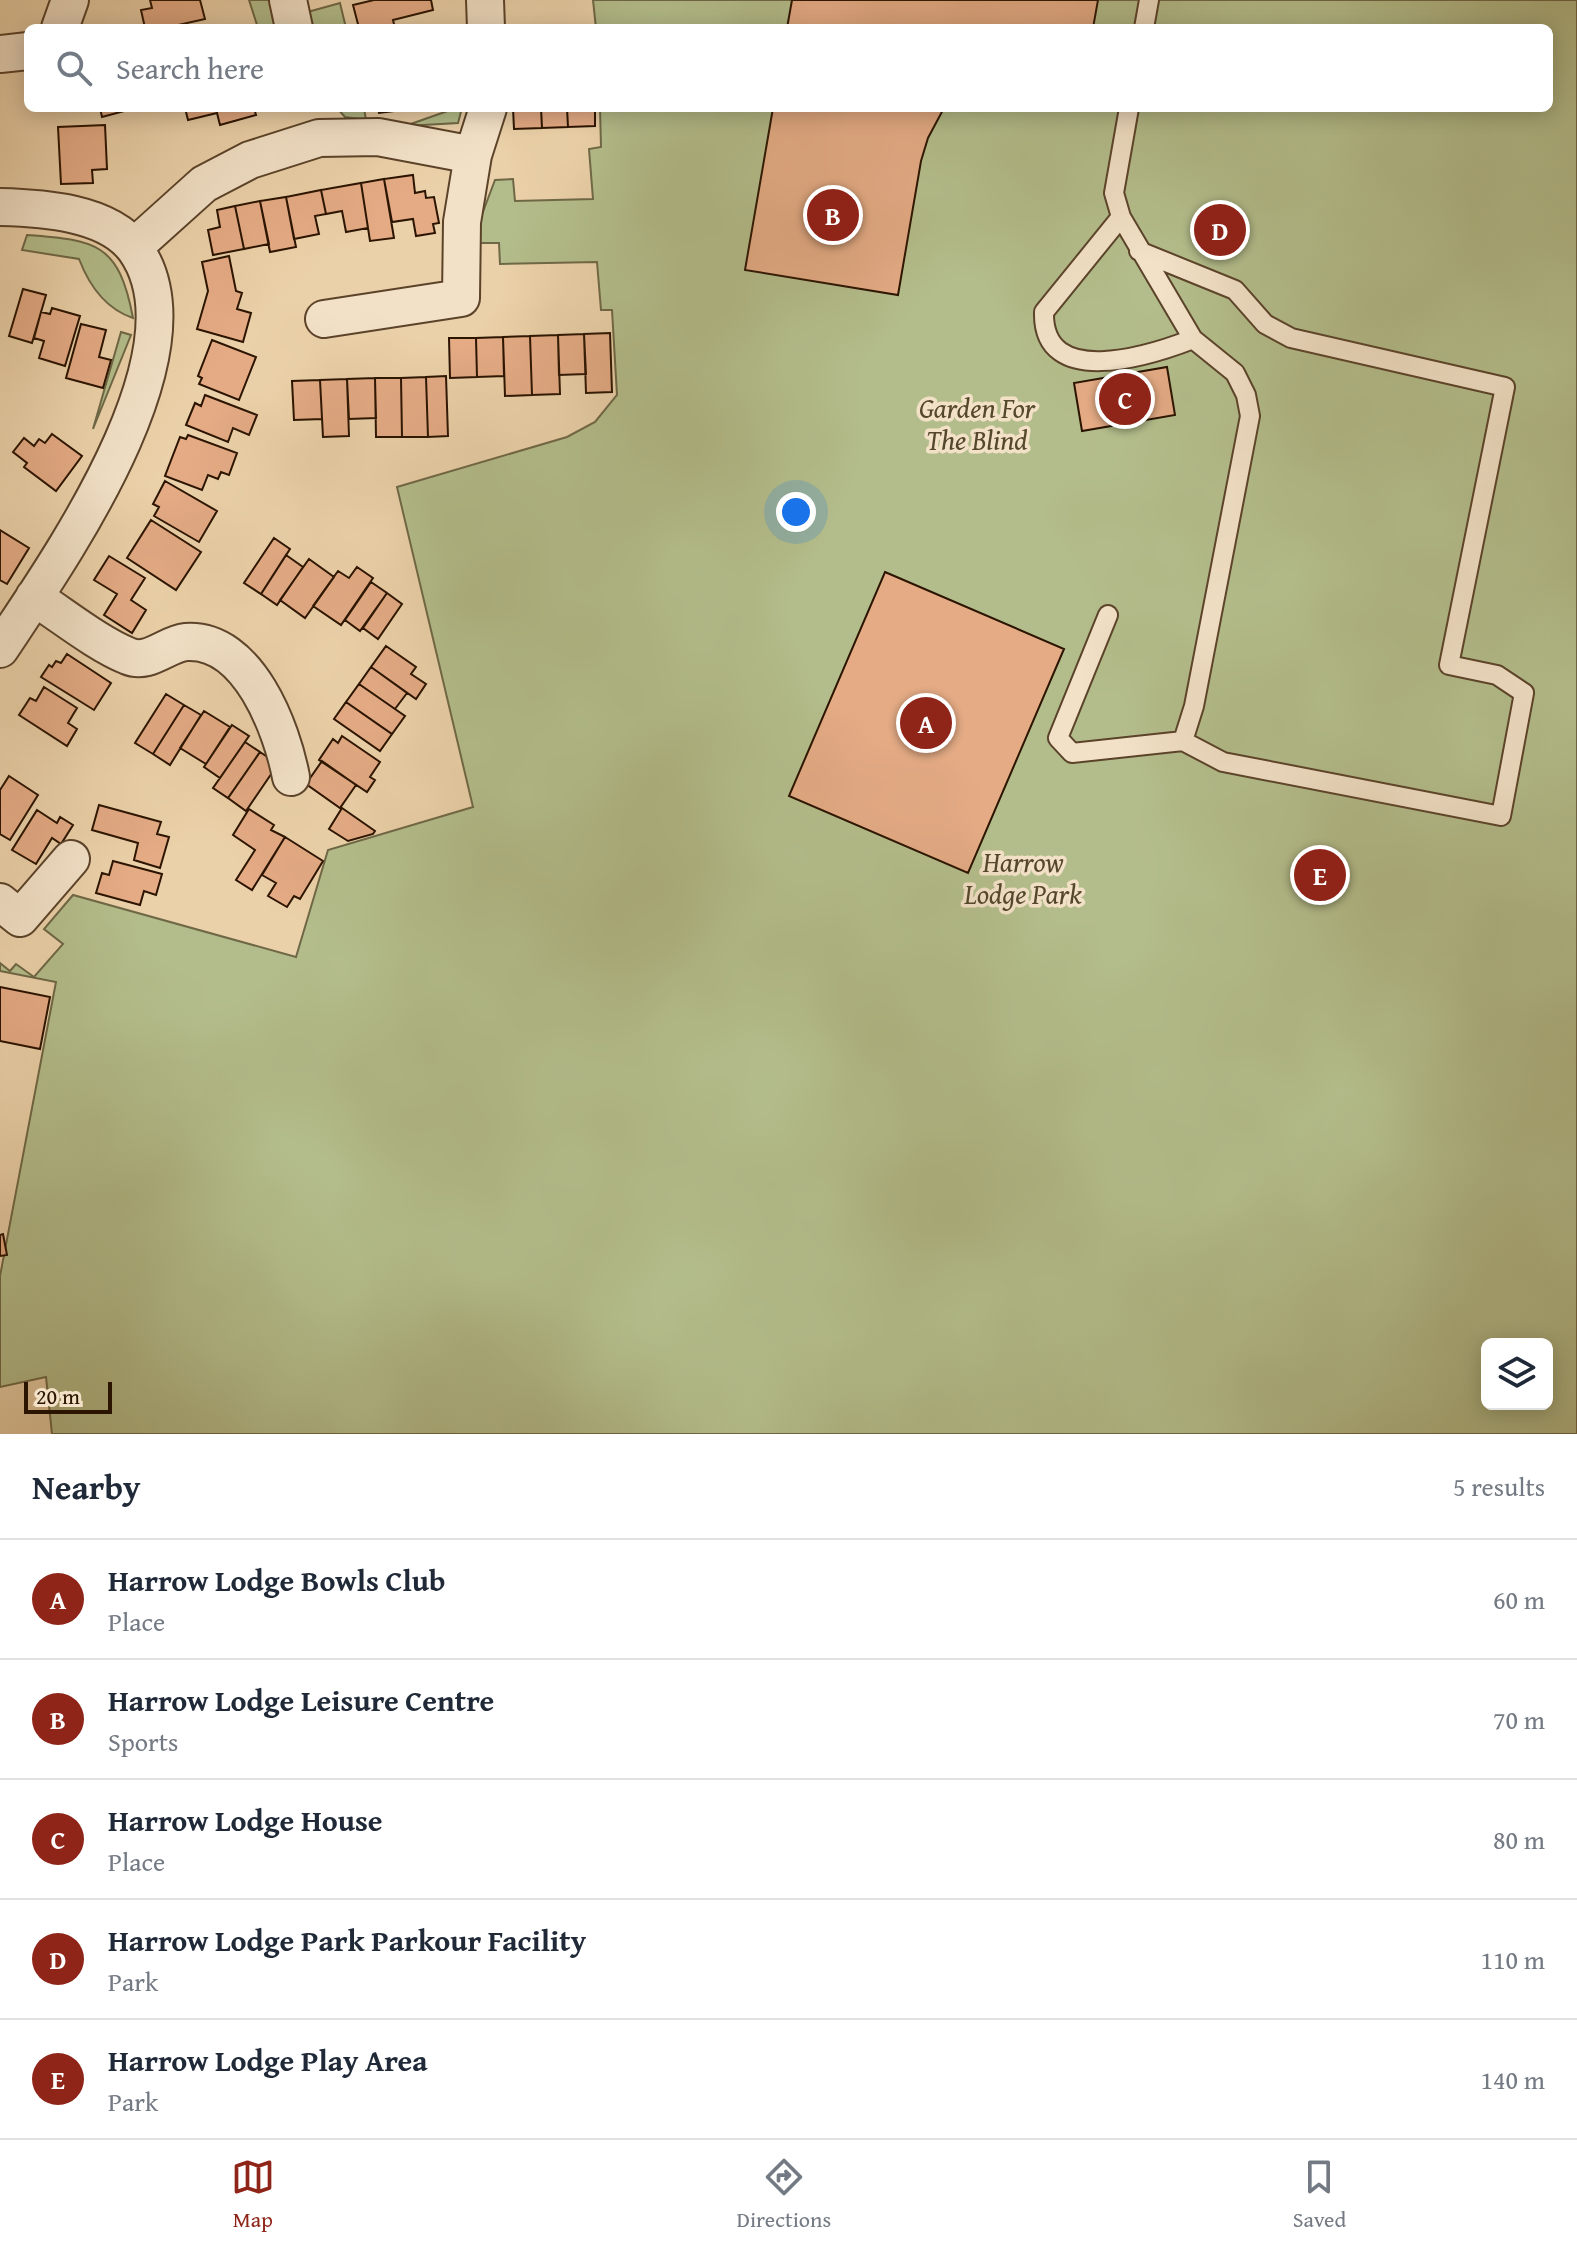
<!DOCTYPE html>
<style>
:root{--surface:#fff;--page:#f2f2f3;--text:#1f2937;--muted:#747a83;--line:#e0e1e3;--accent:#8f2418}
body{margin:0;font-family:"Gentium Book Plus",serif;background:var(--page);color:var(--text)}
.controls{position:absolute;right:24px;bottom:24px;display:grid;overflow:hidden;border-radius:12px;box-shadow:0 4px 20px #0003}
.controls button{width:72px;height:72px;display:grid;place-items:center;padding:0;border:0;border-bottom:2px solid var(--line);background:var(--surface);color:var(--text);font:40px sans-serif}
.scale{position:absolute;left:24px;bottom:20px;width:88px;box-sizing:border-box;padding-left:8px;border:4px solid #2b1400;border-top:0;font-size:22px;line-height:28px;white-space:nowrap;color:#2b1400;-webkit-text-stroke:6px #f2e1c7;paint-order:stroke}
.you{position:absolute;left:796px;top:512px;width:28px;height:28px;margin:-20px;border:6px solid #fff;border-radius:50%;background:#1a73e8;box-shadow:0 0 0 12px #1a73e833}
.badge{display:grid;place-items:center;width:52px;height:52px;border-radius:50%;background:var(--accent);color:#fff;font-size:26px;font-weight:700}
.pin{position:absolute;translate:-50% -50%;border:4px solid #fff;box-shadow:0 2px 8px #0006}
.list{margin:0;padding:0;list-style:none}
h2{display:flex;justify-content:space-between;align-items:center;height:104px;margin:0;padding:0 32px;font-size:34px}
h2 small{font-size:26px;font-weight:400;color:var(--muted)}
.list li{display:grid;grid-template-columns:52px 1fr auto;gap:24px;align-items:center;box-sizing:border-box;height:120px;padding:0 32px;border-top:2px solid var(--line)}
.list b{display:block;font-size:30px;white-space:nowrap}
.list p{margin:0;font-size:26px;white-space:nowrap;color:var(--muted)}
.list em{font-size:26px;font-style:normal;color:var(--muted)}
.icon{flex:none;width:44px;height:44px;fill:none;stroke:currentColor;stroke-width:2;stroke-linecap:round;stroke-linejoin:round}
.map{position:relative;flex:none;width:1577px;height:1434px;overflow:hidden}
.search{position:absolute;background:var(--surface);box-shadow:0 4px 20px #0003;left:24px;right:24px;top:24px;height:88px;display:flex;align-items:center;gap:20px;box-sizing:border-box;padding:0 28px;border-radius:12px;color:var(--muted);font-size:30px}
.sheet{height:704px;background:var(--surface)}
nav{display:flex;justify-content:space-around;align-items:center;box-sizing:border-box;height:112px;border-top:2px solid var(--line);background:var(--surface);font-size:22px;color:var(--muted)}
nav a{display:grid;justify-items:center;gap:4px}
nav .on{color:var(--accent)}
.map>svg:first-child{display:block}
.green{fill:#b3bd8b;stroke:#6f6846;stroke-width:2;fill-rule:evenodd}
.building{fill:#e4ab85;stroke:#2b1400;stroke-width:2}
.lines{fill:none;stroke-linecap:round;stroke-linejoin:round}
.service-casing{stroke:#5b432a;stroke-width:22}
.minor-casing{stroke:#5b432a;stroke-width:40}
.service{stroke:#f2e1c7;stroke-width:18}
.minor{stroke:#f2e1c7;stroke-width:36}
.labels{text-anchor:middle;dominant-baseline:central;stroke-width:7;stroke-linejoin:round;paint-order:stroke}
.park-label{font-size:28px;font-style:italic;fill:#54472a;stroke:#f2e1c7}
</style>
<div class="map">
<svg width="1577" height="1434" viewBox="0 0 1577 1434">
<rect width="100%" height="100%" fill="#ebd1a9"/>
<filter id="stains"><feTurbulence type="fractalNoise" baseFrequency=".0025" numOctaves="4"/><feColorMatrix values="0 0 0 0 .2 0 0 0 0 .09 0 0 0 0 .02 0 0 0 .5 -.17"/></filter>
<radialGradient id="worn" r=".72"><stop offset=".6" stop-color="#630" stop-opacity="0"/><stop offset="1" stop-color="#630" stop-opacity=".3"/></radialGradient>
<path class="green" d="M 249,0 L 274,0 L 280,28 L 258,28 Z
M 593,0 L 1577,0 L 1577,1434 L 52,1434 L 46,1377 L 0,1387 L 0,1276 L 56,982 L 0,971 L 0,963 L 10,971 L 16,964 L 34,977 L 63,944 L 44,929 L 73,895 L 296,957 L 328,850 L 473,807 L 397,487 L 567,437 L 595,422 L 617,395 L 612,310 L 601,310 L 597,262 L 500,264 L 499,243 L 476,243 L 478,225 L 495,180 L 513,179 L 515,201 L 593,199 L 589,149 L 601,147 L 600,108 L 1549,108 L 1549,28 L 596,28 ZM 1487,1344 L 1547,1344 L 1547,1404 L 1487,1404 Z
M 340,3 L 346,28 L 308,28 L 304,13 Z
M 337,108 L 364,108 L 366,120 L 345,117 Z
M 456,108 L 462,108 L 458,123 L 405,126 Z
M 27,235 C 96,240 119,243 133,318 C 106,309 89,285 79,259 L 22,250 Z
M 121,332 L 131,335 L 93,429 Z"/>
<path class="building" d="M 150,0 L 200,0 L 205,19 L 165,28 L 145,28 L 141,10 L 152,8 Z
M 374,0 L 431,0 L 433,10 L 393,20 L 395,28 L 359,28 L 353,5 Z
M 792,0 L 1098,0 L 1093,28 L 787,28 Z
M 100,108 L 128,108 L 128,110 L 102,117 Z
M 185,108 L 254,108 L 256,115 L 220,125 L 217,113 L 188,120 Z
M 378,108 L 419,108 L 379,113 Z
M 513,108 L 541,108 L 542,128 L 514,129 Z
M 541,108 L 567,108 L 568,127 L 542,128 Z
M 567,108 L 595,108 L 595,126 L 568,127 Z
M 773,108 L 944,108 L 928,138 L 921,161 L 898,295 L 745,270 Z
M 105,125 L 107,169 L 92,170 L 93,183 L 61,184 L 58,127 Z
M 413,175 L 415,193 L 425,191 L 426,198 L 434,197 L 439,223 L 433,224 L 435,233 L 416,236 L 413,219 L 392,222 L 384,179 Z
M 384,179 L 394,238 L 370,241 L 361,183 Z
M 361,183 L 368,228 L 346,232 L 342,211 L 326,214 L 321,190 Z
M 321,190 L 326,214 L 315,216 L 319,234 L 294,239 L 286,197 Z
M 286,197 L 296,247 L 270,252 L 260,201 Z
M 260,201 L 269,244 L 244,249 L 235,206 Z
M 235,206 L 244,249 L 213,255 L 208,230 L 220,227 L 217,210 Z
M 229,256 L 236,291 L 242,293 L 237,309 L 251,313 L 243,342 L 197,329 L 208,291 L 202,262 Z
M 23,289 L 46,295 L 32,343 L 9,336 Z
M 52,308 L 80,316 L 65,366 L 39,358 L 44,341 L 34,338 L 41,312 L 50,314 Z
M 81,324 L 106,330 L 99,357 L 111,360 L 103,388 L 66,378 Z
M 610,333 L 612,392 L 586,393 L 584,334 Z
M 584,334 L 586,374 L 559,375 L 558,335 Z
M 558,335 L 560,394 L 532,395 L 530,336 Z
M 530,336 L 532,395 L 505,396 L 503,337 Z
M 503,337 L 504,376 L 477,377 L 476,338 Z
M 449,338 L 476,338 L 477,377 L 450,378 Z
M 212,340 L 256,357 L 239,400 L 199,384 L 202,378 L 198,376 Z
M 1167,367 L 1175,415 L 1082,431 L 1074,383 Z
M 446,376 L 448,436 L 428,437 L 426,377 Z
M 426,377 L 428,437 L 402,437 L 401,378 Z
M 375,378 L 376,418 L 349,419 L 347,379 Z
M 375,378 L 401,378 L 402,437 L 376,437 Z
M 347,379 L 349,436 L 323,437 L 320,380 Z
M 320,380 L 322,419 L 294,420 L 292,381 Z
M 205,395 L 257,415 L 249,435 L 233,428 L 228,442 L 186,425 L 195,403 L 201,406 Z
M 52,434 L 82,456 L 56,491 L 24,467 L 27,463 L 13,452 L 24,438 L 34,446 L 39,439 L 45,443 Z
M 188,435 L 237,453 L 229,475 L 221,472 L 218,479 L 208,475 L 202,490 L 165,476 L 180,437 L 186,439 Z
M 165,481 L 217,511 L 199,542 L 154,516 L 159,507 L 153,504 Z
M 151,520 L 201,552 L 176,590 L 127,558 Z
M 0,530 L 29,548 L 7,584 L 0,580 Z
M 274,538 L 290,549 L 261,594 L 244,583 Z
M 286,555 L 303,567 L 277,605 L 261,594 Z
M 109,556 L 145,578 L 131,600 L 146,610 L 132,633 L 104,615 L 117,594 L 94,580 Z
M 309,559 L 334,577 L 305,618 L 280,600 Z
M 357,567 L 373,578 L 341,625 L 313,606 L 338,571 L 349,578 Z
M 885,572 L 1064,649 L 968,873 L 789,796 Z
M 371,582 L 387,593 L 360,631 L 345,620 Z
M 387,593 L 402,604 L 378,639 L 363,628 Z
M 386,646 L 416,667 L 411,674 L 426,684 L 416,699 L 371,667 Z
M 67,654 L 111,683 L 94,710 L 41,677 L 49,665 L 52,667 L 56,661 L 61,663 Z
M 371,667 L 407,693 L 395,709 L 359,684 Z
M 359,684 L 405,716 L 392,734 L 346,702 Z
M 44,687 L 77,708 L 68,723 L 77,729 L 67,746 L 19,715 L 30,698 L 36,701 Z
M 166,694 L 184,705 L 153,754 L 135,743 Z
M 346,702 L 392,734 L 380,751 L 334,719 Z
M 184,705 L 201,715 L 170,765 L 153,754 Z
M 204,711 L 230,727 L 206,764 L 180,748 Z
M 232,725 L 249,736 L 220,778 L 204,767 Z
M 342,736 L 380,762 L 370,777 L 375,780 L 367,792 L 319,760 L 333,739 L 338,743 Z
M 245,742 L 260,752 L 228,798 L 213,788 Z
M 260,752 L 278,764 L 246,811 L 228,798 Z
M 322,761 L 356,785 L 340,808 L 306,784 Z
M 9,776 L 38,795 L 10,840 L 0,834 L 0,790 Z
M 99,805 L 161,822 L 157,834 L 169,837 L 160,868 L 134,860 L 138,843 L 92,830 Z
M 342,808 L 375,831 L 373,834 L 348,841 L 329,829 Z
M 249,809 L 274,825 L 271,830 L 285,837 L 252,890 L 236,880 L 255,850 L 233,835 Z
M 37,810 L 57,823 L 60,817 L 73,825 L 61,844 L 52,838 L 36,864 L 12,850 Z
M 285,837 L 323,861 L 300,899 L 294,896 L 287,907 L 268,896 L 276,883 L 262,875 Z
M 113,861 L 162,874 L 156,895 L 144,891 L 140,905 L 96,893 L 102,873 L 109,875 Z
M 0,987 L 50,997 L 40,1049 L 0,1041 Z
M 3,1234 L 7,1255 L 0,1256 L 0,1235 Z"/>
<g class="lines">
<g class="service-casing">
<path id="service" d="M 1144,28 L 1149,0
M 1129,108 L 1114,193 L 1121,217 L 1193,339 L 1235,373 L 1246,395 L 1250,416 L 1194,706 L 1183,741
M 1121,217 L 1044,312 C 1042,390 1149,356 1193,339
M 1108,615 L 1058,738 L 1072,753 L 1183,741 L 1223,762 L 1501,816 L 1524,693 L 1497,675 L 1449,665 L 1505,387 L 1291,338 L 1265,324 L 1235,290 L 1139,251"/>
</g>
<g class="minor-casing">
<path id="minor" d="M 288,0 L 294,28
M 485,0 L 486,28
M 60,28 L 70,0
M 0,54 L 28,51
M 0,207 C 42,208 108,212 135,249 C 208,351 57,563 0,649
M 134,247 L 204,184 L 250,160 L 319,138 L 378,137 L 473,155
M 324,319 L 461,298 L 462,222 L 473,155 L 488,108
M 34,597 C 62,615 98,644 128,656 C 149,665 166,644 186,642 C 249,638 282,730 291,777
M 0,902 L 20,918 L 71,859"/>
</g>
<use href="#service" class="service"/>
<use href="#minor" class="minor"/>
</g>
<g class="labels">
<g class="park-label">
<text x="977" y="407">Garden For<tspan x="977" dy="32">The Blind</tspan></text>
<text x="1023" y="861">Harrow<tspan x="1023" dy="32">Lodge Park</tspan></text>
</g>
</g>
<rect width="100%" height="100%" filter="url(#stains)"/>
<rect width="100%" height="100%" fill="url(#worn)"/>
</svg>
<div class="controls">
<button><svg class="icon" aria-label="layers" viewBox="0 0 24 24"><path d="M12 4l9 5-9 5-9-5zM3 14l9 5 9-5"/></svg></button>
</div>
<div class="scale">20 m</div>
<div class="you"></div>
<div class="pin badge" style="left:926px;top:723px">A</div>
<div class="pin badge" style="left:833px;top:215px">B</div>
<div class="pin badge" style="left:1125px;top:399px">C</div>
<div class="pin badge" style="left:1220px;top:230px">D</div>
<div class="pin badge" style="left:1320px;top:875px">E</div>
<div class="search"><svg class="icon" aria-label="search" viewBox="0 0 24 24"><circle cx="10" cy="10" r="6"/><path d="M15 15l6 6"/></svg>Search here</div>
</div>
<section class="sheet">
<h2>Nearby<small>5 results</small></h2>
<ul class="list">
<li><span class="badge">A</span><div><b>Harrow Lodge Bowls Club</b><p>Place</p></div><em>60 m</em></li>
<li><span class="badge">B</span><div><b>Harrow Lodge Leisure Centre</b><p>Sports</p></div><em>70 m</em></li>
<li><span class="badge">C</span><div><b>Harrow Lodge House</b><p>Place</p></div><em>80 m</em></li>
<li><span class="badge">D</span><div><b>Harrow Lodge Park Parkour Facility</b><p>Park</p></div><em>110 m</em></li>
<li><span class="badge">E</span><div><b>Harrow Lodge Play Area</b><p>Park</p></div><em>140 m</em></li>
</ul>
</section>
<nav>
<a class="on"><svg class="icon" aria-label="map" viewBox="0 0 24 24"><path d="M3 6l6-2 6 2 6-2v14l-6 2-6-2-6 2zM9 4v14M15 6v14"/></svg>Map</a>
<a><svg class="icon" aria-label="directions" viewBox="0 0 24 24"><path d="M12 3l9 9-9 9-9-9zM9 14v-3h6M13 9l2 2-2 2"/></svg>Directions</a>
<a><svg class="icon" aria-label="saved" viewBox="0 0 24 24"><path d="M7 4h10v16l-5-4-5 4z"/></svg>Saved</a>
</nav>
